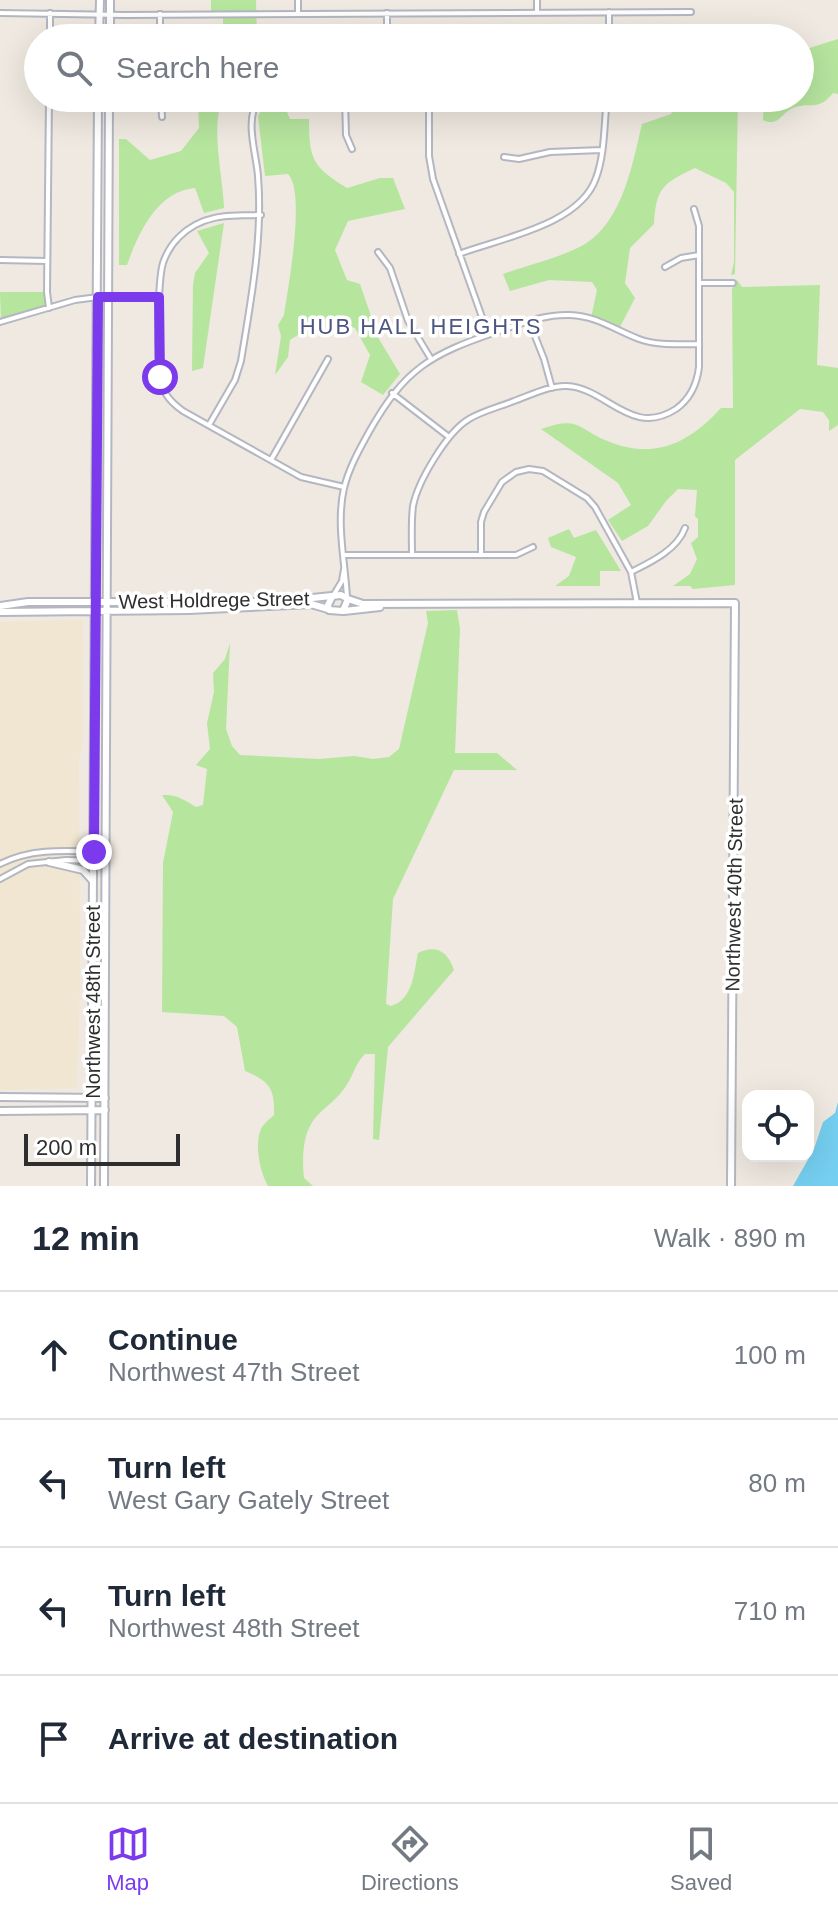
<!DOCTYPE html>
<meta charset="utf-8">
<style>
:root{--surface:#fff;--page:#f6f6f7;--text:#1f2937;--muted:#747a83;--line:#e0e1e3;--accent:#7c3aed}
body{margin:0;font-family:Helvetica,sans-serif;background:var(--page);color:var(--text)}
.controls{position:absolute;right:24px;bottom:24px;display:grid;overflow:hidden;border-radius:16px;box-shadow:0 8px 32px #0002}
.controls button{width:72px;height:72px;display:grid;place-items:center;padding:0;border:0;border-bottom:2px solid var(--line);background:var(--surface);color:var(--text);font:40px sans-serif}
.scale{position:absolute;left:24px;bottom:20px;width:156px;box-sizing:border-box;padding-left:8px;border:4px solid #2e2e2e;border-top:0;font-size:22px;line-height:28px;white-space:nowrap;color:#2e2e2e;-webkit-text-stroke:6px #fff;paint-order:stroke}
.stop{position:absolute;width:24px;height:24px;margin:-18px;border:6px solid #7c3aed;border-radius:50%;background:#fff}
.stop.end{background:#7c3aed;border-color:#fff;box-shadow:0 2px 8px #0008}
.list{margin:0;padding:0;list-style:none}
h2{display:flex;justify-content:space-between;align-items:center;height:104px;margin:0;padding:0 32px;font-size:34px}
h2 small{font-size:26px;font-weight:400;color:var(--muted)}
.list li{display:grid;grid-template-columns:52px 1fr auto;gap:24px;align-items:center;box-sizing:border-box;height:128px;padding:0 32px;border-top:2px solid var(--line)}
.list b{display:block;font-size:30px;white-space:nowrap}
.list p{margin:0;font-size:26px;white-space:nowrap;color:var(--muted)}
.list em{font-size:26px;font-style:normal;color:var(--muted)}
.icon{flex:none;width:44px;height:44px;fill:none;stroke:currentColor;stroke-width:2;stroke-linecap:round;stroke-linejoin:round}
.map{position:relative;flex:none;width:838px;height:1186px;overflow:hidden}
.search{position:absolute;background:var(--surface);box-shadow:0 8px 32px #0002;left:24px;right:24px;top:24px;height:88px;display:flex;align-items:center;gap:20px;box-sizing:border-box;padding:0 28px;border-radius:44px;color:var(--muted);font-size:30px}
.sheet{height:616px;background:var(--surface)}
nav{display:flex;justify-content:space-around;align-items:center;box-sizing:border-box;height:112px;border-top:2px solid var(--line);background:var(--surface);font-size:22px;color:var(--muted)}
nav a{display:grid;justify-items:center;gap:4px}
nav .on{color:var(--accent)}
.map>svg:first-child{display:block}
.education{fill:#f0e6d1}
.green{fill:#b6e59e}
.water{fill:#75cff0}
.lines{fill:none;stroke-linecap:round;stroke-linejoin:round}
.street-casing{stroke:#b4b7c1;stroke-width:8}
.secondary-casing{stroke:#b4b7c1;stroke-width:10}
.street{stroke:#fff;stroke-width:4}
.secondary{stroke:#fff;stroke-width:6}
.route{stroke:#7c3aed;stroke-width:10}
.labels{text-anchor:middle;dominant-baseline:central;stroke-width:7;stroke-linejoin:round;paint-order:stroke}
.street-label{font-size:20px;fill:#2e2e2e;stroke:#fff}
.neighbourhood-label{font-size:22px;letter-spacing:2px;fill:#4d5680;stroke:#fff}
</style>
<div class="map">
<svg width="838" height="1186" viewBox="0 0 838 1186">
<rect width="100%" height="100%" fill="#efe9e1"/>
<path class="education" d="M 83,620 L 82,745 L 79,760 L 80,981 L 77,1088 L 0,1090 L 0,622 Z"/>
<path class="green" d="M 211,0 L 256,0 L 257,38 L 223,38 L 223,14 L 211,14 Z
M 838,39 L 838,94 L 833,93 C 817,113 809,100 791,109 C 780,115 778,127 763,120 L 764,98 L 800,98 L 800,51 Z
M 198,98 L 223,98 C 210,127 223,176 224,208 L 204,213 L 195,188 C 157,191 138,234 127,265 L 119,265 L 119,139 L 126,139 L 150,160 L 181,151 L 199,128 Z
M 269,98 L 288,98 L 287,112 L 290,119 L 309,119 C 309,160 313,167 347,188 L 380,178 L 393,178 L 405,209 L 348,221 L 335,250 L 347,280 L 360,284 L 379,339 L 400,374 L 383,395 L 361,382 L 370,355 L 355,328 L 325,318 L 290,340 L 288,357 L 275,375 L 281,336 L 278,325 L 284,315 C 288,288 306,192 288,174 L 265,176 L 258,116 Z
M 678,98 L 738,98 L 735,274 L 731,275 L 734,262 L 734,192 L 726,183 L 695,168 C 663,183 656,188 654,224 L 630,248 L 625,283 L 635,298 L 619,329 L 591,318 L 597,290 L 592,282 L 549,280 L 510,291 L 503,274 C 528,265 563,257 585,244 C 623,220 632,165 642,124 L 671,114 Z
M 224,223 L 203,368 L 192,371 L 193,285 L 195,273 L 209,253 L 197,231 Z
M 737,280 L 742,287 L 820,285 L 817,365 L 838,368 L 838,425 L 829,431 L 829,420 L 823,412 L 800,409 L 735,460 L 735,585 L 693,589 L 690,586 L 673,586 L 690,574 L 697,559 L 691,543 L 698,537 L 698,519 L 695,516 L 697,490 L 678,489 L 666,501 L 648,526 L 622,541 L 608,520 L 631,505 L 618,483 L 541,429 C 581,415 576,429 610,442 C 656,460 690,442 721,408 L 733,408 L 732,289 Z
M 0,292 L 47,292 L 49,308 L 1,321 Z
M 569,529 L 574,538 L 596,530 L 621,571 L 600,571 L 600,586 L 555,586 L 569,576 L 576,557 L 551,547 L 548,538 Z
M 457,610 L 460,629 L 455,753 L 497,753 L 517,770 L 454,770 L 393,899 L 386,1004 L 391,1006 C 413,1000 414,972 418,953 C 437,944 448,952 454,970 L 388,1047 L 379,1140 L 373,1139 L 375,1054 L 365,1054 C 355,1064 354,1074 346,1086 C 338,1099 326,1106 316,1117 C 302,1133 302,1159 304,1178 L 313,1186 L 268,1186 C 260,1172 254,1145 261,1129 C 263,1124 270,1119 274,1115 C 275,1088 269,1081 245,1071 L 237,1027 L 224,1016 L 162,1012 L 163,863 L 173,812 L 162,795 C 176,794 185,800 196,807 L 203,805 L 207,769 L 196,765 L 210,749 L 207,723 L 214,692 L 213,673 L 225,659 L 230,643 L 226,729 L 232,746 L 240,755 L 319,759 L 354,756 L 373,759 L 389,757 L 399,749 L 428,623 L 426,611 Z"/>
<path class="water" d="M 838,1102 L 838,1186 L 793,1186 L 814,1149 L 823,1122 L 835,1113 Z"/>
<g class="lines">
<g class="street-casing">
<path id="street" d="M 537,12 L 537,0
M 0,13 L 125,15 L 691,12
M 298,13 L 298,0
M 387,13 L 387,38
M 160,14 L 160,38
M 50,38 L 50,13
M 609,38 L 609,12
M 49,98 L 47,292 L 49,308
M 161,98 L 162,117
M 345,98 L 346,135 L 352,149
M 429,98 L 429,156 L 433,179 L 488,334
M 504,157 L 519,159 L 550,152 L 601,150
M 261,215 C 230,215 202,214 179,237 C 172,244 166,254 163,263 C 158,279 156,366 161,382 C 164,395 172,403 183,411 L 301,477 L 344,487
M 378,252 L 390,268 L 408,321 L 431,359
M 459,254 C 501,238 580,225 596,178 C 605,154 604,124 607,98
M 0,260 L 47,261
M 665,267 L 681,258 L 699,255
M 699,283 L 733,283
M 529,321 L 544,359 L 552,388
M 0,322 L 75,300 L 98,297 L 159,297
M 392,393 L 449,437
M 209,425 L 235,380 L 241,361 C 251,299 263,239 258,176 C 256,151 244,121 259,98
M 271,460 L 328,359
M 345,555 L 516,555 L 533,547
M 412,555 C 412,539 411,522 413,506 C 418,481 447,432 469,419 C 482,411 499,407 514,401 C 531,395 550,385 567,386 C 607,388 631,438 676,409 C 690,399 697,384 699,367 L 699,226 L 694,209
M 481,555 L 481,522 L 484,512 L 502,482 L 516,472 L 529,469 L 543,471 L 587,498 L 595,507 L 631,572 L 637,603
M 631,572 C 651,562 677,550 685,528
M 333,596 L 342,581 L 344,569
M 347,597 C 345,562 336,523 344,488 C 349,468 359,450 369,432 C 405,368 431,354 499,331 C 523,323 545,314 570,315 C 597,316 615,330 639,339 C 658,346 679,344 699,344
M 0,864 C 33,847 70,851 107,852
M 0,879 L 28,864 L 66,860 L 105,861"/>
</g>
<g class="secondary-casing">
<path id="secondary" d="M 99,38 L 100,0
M 110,38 L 110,0
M 348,599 L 363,604 L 735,603 L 731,1186
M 0,606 L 28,602 L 274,602 L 341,595 L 348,599 L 343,611 L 329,610 L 328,605 L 332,597
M 344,611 L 380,607
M 0,612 L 189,610 L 311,604 L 328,609
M 49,862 L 83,870 L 92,880
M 0,1097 L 105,1098
M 0,1111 L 105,1110
M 91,1186 L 98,98
M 104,1186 L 109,98"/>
</g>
<use href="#street" class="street"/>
<use href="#secondary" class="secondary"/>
</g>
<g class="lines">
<path class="route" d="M 94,852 L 98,297 L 159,297 L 160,377"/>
</g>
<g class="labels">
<g class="street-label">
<text transform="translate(214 600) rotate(-1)">West Holdrege Street</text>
<text transform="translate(734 895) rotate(-89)">Northwest 40th Street</text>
<text transform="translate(93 1002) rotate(-90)">Northwest 48th Street</text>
</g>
<g class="neighbourhood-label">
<text x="421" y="326">HUB HALL HEIGHTS</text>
</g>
</g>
</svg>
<div class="controls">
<button><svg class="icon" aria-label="locate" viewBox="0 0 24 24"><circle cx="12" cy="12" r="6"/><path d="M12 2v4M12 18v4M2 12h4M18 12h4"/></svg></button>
</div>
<div class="scale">200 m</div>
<div class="stop" style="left:160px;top:377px"></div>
<div class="stop end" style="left:94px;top:852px"></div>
<div class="search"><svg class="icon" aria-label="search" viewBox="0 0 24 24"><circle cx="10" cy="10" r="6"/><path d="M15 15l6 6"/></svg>Search here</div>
</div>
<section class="sheet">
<h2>12 min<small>Walk · 890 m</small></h2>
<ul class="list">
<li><svg class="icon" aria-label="ahead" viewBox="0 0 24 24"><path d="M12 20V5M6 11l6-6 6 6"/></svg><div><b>Continue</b><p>Northwest 47th Street</p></div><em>100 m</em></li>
<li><svg class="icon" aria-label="left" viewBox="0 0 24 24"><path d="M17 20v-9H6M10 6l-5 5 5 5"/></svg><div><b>Turn left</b><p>West Gary Gately Street</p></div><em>80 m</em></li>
<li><svg class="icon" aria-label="left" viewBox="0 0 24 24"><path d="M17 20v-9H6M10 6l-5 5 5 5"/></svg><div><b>Turn left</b><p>Northwest 48th Street</p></div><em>710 m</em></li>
<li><svg class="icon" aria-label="arrive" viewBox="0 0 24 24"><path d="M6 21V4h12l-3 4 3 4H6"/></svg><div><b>Arrive at destination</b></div></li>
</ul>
</section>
<nav>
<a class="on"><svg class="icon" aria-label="map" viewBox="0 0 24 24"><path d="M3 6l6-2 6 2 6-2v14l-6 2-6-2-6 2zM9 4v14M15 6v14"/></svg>Map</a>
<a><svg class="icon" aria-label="directions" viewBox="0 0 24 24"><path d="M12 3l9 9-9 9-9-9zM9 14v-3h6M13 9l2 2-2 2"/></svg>Directions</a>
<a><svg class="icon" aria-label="saved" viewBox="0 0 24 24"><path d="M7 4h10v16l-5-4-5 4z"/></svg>Saved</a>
</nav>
